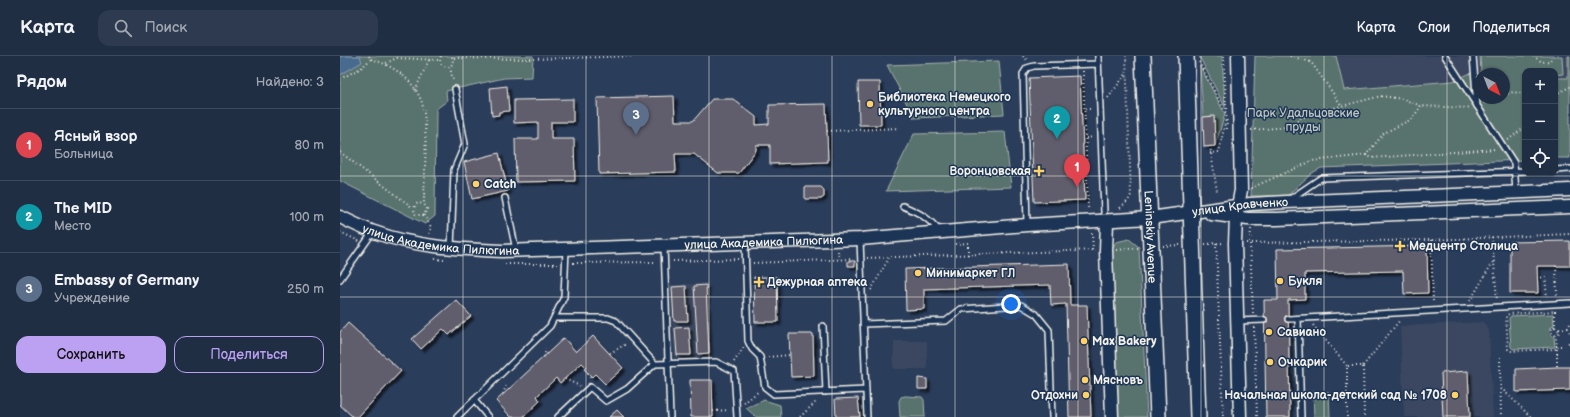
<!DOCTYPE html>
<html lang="ru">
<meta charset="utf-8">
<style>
:root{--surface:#202e44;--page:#2d3a4f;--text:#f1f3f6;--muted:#a2a8b2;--line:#3d4a5d;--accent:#bca0f2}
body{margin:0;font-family:"Balsamiq Sans",sans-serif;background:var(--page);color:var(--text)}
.controls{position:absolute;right:12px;top:12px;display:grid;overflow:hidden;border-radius:8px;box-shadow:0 1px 3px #0004}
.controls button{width:36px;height:36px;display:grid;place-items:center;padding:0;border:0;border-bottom:1px solid var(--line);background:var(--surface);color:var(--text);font:20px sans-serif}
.compass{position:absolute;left:1134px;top:12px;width:36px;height:36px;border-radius:50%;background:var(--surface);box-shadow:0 1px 3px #0004;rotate:138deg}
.you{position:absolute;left:671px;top:248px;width:14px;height:14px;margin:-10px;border:3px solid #fff;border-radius:50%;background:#1a73e8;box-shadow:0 0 0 6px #1a73e833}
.badge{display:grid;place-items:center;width:26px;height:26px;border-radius:50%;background:var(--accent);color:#fff;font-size:13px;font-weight:700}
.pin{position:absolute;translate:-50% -33px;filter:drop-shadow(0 1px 2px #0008)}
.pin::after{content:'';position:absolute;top:21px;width:14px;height:12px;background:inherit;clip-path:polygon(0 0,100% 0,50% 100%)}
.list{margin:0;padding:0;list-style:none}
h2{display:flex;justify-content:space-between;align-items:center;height:52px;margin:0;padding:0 16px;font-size:17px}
h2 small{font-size:13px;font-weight:400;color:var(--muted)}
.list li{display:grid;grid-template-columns:26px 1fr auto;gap:12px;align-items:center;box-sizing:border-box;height:72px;padding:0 16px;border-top:1px solid var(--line)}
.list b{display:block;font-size:15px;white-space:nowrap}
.list p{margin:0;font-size:13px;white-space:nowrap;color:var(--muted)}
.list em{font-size:13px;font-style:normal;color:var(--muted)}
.actions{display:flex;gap:8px;padding:12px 16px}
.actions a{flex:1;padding:9px 0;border:1px solid var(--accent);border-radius:12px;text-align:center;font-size:14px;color:var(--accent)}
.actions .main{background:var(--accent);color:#111}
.icon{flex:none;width:22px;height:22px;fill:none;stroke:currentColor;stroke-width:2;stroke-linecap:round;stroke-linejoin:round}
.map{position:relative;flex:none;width:1230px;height:361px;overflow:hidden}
header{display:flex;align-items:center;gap:24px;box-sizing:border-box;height:56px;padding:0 20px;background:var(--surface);border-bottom:1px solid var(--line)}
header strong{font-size:19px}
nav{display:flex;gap:22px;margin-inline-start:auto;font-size:14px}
.search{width:280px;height:36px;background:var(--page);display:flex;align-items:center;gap:10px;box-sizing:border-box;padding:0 14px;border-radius:12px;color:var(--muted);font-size:15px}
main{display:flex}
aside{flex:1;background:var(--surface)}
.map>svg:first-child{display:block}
.built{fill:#3a4760}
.green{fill:#58726e;stroke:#a6b2ab}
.water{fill:#466b8e;stroke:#8ca1b2}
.building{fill:#605d6c;stroke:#f4f1e8;filter:url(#shadow)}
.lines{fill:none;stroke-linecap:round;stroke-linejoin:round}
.service-casing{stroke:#f4f1e8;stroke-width:8}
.tertiary-casing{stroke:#f4f1e8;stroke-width:15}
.primary-casing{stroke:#f4f1e8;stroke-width:18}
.path{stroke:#f4f1e8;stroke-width:2;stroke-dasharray:1 3;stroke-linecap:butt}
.service{stroke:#1d3557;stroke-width:5}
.tertiary{stroke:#1d3557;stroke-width:12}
.primary{stroke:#1d3557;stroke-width:15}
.grid{fill:none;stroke:#f4f1e8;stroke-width:1;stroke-opacity:0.55}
.poi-dot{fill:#ffd166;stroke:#1d3557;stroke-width:1.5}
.labels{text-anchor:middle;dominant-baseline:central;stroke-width:3;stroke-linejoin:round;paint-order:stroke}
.poi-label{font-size:12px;font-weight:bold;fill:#f4f1e8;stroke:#1d3557;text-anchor:start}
.park-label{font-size:12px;fill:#bdc5bd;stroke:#1d3557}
.street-label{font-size:12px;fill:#f4f1e8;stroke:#1d3557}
</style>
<header>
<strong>Карта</strong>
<div class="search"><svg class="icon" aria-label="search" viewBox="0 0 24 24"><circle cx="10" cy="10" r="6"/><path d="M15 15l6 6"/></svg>Поиск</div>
<nav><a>Карта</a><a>Слои</a><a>Поделиться</a></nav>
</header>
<main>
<aside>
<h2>Рядом<small>Найдено: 3</small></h2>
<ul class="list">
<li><span class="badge" style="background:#e0444e">1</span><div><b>Ясный взор</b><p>Больница</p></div><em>80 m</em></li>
<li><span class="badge" style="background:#0f9aa8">2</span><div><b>The MID</b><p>Место</p></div><em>100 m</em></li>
<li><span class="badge" style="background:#5c6f8a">3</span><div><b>Embassy of Germany</b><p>Учреждение</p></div><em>250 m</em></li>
</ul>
<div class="actions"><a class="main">Сохранить</a><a>Поделиться</a></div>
</aside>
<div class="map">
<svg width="1230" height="361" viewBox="0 0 1230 361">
<defs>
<filter id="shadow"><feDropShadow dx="3" dy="3" stdDeviation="1" flood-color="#0009"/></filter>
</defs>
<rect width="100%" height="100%" fill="#2a3d5b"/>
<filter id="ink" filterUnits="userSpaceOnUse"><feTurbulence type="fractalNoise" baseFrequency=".025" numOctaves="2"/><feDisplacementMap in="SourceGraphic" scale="8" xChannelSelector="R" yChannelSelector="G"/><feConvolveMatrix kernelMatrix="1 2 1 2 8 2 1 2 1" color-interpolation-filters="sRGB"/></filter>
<g filter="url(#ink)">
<path class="built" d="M 996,0 L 1228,0 L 1228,22 L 1215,22 L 1215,15 L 1185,15 L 1140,19 L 1135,15 L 1113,25 L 1004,34 Z
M 368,227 L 372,300 L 334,302 L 330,229 Z
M 1143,266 L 1149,274 L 1153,361 L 1064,361 L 1060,270 Z
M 554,285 L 587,285 L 587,313 L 553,313 Z"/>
<path class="green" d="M 0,0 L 193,0 L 192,21 L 164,22 L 106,35 L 107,45 L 96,53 L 95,160 L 85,168 L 0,125 Z
M 859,0 L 882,0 L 885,51 Z
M 915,0 L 996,0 L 1004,34 L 1113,25 L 1135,15 L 1140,19 L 1140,42 L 1164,42 L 1164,18 L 1141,17 L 1140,0 L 1222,0 L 1223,18 L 1215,19 L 1215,15 L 1185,15 L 1185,104 L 981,112 L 972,117 L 947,140 L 911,140 Z
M 1228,0 L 1230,0 L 1230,102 L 1215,102 L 1215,22 L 1228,22 Z
M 659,5 L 664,58 L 574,62 L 547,9 Z
M 860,10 L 885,58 L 875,90 L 874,61 L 863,61 Z
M 665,76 L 671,131 L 546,135 L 574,78 Z
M 789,183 L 799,191 L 807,361 L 778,361 L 771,201 L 772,192 L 776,186 Z
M 1213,258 L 1214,270 L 1210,272 L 1209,276 L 1214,281 L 1215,291 L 1173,293 L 1171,291 L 1169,262 L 1171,260 Z
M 973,336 L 989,336 L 990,361 L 974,361 Z
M 565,340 L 582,341 L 584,344 L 585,361 L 560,361 L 559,345 L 561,341 Z
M 424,344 L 440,349 L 441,361 L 416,361 L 406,352 Z"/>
<path class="water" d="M 0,0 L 20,0 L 22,6 L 0,19 Z"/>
<path class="building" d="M 740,20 L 745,144 L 694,146 L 689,22 Z
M 518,26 L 540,26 L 541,69 L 519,69 Z
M 167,30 L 169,55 L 159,56 L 159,59 L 152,60 L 150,32 Z
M 334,40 L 335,65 L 353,65 L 372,43 L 393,43 L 416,61 L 416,69 L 429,68 L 429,49 L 486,48 L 488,106 L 430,108 L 430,89 L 416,89 L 416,94 L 399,117 L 378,117 L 354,98 L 335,98 L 336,116 L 259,118 L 257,42 Z
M 233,43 L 233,66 L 211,66 L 211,83 L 234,83 L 235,125 L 176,126 L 175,83 L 198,83 L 198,66 L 174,67 L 174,44 Z
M 874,60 L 875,90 L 864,91 L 863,61 Z
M 159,97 L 168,135 L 132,143 L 124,106 Z
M 465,131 L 481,131 L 484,134 L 484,141 L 481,143 L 465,143 Z
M 1230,185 L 1230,210 L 1197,210 L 1198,237 L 1170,237 L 1170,186 Z
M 1087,190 L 1088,237 L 1064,238 L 1063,215 L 965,217 L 965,243 L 948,244 L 950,361 L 926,361 L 924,244 L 938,244 L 937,193 Z
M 508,205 L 515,205 L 515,210 L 508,210 Z
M 729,208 L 730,249 L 747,249 L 751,361 L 729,361 L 726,248 L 711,249 L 710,229 L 584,233 L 584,253 L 566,254 L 565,213 Z
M 414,221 L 437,221 L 438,266 L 415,266 Z
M 366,229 L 369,297 L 358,298 L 354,230 Z
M 346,230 L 348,265 L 334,265 L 332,231 Z
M 116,244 L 131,260 L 109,279 L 103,273 L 81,293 L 72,283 Z
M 8,267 L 61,315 L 18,361 L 13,361 L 0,349 L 0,276 Z
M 349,271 L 351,299 L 337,299 L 335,272 Z
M 449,278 L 473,278 L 474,320 L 451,321 Z
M 253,280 L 283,312 L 265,328 L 255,318 L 252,321 L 244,313 L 246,311 L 242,307 L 220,327 L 216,322 L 197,340 L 200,345 L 183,361 L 171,361 L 156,345 L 224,282 L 236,296 Z
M 1217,311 L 1230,311 L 1230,334 L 1176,336 L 1176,313 Z
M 1128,315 L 1130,361 L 1103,361 L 1101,317 Z
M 578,322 L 587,323 L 587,333 L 578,333 Z
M 350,324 L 372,324 L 373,361 L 351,361 Z
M 518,342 L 520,361 L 496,361 L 495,343 Z
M 277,354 L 284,361 L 269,361 Z"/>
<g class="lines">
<g class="service-casing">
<path id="service" d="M 758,0 L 764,156
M 1105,0 L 1174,107 L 1176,136
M 1133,0 L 1137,50
M 1215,114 L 1230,113
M 165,142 L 176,194
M 950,143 L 981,122 L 1185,115
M 563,150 C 578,156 589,162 599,175
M 687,168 L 683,18 L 687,12 L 694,10 L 758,8
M 520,184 L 527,361
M 405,187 L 408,285 L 412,293 L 420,301 L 425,331 L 434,338 L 526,334
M 324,190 L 330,361
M 111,192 L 114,114 L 125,88 L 115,33
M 0,223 L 33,176
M 214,262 L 268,262 L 276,265 L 315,308 L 376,306 L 394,315 L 397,361
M 948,263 L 1230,247
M 958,263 L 961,361
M 897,265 L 924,264
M 523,268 L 606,265 L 621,253 L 681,249 L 696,258 L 709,274 L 712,361
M 483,270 L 486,336
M 134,344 L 148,361
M 117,361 L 210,270 L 224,241 L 226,193
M 218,361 L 250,331 L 266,345 L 287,333 L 315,308"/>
</g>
<g class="tertiary-casing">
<g id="tertiary">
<path d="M 898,0 L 901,134 L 896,161 L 895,187 L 900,361"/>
<path d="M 871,158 L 908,163 L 937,163 L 1230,151"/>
<path id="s1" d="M 0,161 C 11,166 22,172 34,176 C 75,191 118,193 162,195 L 520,183 L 687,169 L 810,162 L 910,148 L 946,146 L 1230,134"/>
<path d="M 767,165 L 766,195 L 772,361"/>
</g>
</g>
<g class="primary-casing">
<g id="primary">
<path id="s2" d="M 803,0 L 818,361"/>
<path d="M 846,0 L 858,361"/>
</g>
</g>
<path class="path" d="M 29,0 L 31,3 C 52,9 72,22 81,44 C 89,65 84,123 84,148 L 87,153 L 84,159 L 76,159 L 74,156 L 75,149 L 78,147 L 84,148
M 101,0 C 98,8 103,11 110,11 L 113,7 L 112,0
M 683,0 L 687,4
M 884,0 L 887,73
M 950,0 L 971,6 L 1002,50
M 1193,0 L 1202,6 L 1210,5 L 1212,0
M 114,2 L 192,3 L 299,0
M 859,6 L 886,57
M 46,7 L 57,2 L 99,4
M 110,11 L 113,25
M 743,15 L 748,151 L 750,154
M 0,23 L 21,12 L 31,3
M 75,34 L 89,4
M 1215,38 L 1230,31
M 1164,39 L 1173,36 L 1185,38
M 768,42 L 786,18
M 1144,47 L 1158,42
M 745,53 L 753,53
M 911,74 L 948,71 L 961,62 L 978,56 L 1041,40 L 1063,43 L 1081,50 L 1129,52
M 487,75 L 559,72
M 746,82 L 754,81
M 1168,84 L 1185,71
M 870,90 L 877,135
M 0,96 L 73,152
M 870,97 L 879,96 L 886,62
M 1026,99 L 1032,102 L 1155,93
M 911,132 L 972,105 L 1026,99 L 1044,77 L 1072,63 L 1081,50
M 780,152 L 788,145 L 791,139 L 786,0
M 84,159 L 91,171 L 89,179
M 911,173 L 910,187 L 1091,184 L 1230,178
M 0,176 L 19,185
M 752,177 L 753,194
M 1152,181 L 1157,244
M 1091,184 L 1093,246
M 876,187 L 883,361
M 907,187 L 910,187 L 913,257
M 615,188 L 628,187 L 628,199
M 865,188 L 884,187
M 823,190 L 840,189
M 777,194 L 798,192
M 498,195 L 499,203
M 527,202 L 755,194
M 95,203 L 104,204
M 333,205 L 398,203
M 233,207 L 316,206
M 413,207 L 513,203
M 165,208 L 218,208
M 1216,210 L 1217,241
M 1197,222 L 1205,221 L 1207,241
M 531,234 L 549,202
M 1130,245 L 1153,206
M 1215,255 L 1215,271 L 1212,272 L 1211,276 L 1216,280 L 1217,293 L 1170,295 L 1168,293 L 1166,260 L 1169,258 Z
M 1230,268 L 1228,272 L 1230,277
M 973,269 L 1007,310
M 914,271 L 917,361
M 1215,271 L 1220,276 L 1216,279
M 1219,273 L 1228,272
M 1228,287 L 1230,286
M 1216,290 L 1223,290
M 1217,293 L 1217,311
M 270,297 L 286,288
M 204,301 L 206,293
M 428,301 L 450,299
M 1160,301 L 1161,361
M 394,306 L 404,291
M 1023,310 L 1060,264
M 248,317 L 251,323
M 225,323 L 240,330
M 1161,332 L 1191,361
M 163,338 L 166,330
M 404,347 L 419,335
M 373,355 L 389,354
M 460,361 L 477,345
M 1007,361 L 1007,310 L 1023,310 L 1024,361"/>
<use href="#service" class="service"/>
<use href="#tertiary" class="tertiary"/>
<use href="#primary" class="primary"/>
</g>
</g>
<path class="grid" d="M 123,0 L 123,361M 246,0 L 246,361M 369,0 L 369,361M 492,0 L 492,361M 615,0 L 615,361M 738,0 L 738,361M 861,0 L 861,361M 984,0 L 984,361M 1107,0 L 1107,361M 0,120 L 1230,120M 0,241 L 1230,241"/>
<g class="poi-dot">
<circle cx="530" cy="48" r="4"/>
<path d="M697 109h4v4h4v4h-4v4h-4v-4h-4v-4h4z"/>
<circle cx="136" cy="128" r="4"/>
<path d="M1058 184h4v4h4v4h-4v4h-4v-4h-4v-4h4z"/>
<circle cx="578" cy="217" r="4"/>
<circle cx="940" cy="225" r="4"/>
<path d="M417 220h4v4h4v4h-4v4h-4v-4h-4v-4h4z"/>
<circle cx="929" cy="276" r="4"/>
<circle cx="744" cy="285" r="4"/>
<circle cx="930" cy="306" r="4"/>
<circle cx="745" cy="324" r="4"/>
<circle cx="746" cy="339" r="4"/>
<circle cx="1115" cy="339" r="4"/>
</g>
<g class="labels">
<g class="poi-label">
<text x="538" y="41">Библиотека Немецкого<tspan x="538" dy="14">культурного центра</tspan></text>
<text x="691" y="115" text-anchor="end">Воронцовская</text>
<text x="144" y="128">Catch</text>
<text x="1069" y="190">Медцентр Столица</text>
<text x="586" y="217">Минимаркет ГЛ</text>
<text x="948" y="225">Букля</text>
<text x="427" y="226">Дежурная аптека</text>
<text x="937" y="276">Савиано</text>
<text x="752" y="285">Max Bakery</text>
<text x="938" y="306">Очкарик</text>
<text x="753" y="324">Мясновъ</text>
<text x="738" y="339" text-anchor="end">Отдохни</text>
<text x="1107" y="339" text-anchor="end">Начальная школа-детский сад № 1708</text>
</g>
<g class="park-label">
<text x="963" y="57">Парк Удальцовские<tspan x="963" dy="14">пруды</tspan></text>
</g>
<g class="street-label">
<text stroke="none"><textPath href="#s1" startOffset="907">улица Кравченко</textPath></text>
<text stroke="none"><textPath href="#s2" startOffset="181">Leninskiy Avenue</textPath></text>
<text stroke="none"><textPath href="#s1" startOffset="105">улица Академика Пилюгина</textPath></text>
<text stroke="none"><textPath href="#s1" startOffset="429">улица Академика Пилюгина</textPath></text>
</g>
</g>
</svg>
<div class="controls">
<button>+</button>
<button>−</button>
<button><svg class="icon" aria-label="locate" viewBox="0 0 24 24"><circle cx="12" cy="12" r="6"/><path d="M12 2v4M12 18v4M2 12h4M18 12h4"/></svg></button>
</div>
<svg class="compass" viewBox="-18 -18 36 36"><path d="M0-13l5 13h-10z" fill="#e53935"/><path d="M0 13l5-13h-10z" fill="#a2a8b2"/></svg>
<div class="you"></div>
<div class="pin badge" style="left:737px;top:131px;background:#e0444e">1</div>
<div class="pin badge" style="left:717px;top:83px;background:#0f9aa8">2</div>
<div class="pin badge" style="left:296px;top:79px;background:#5c6f8a">3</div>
</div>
</main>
